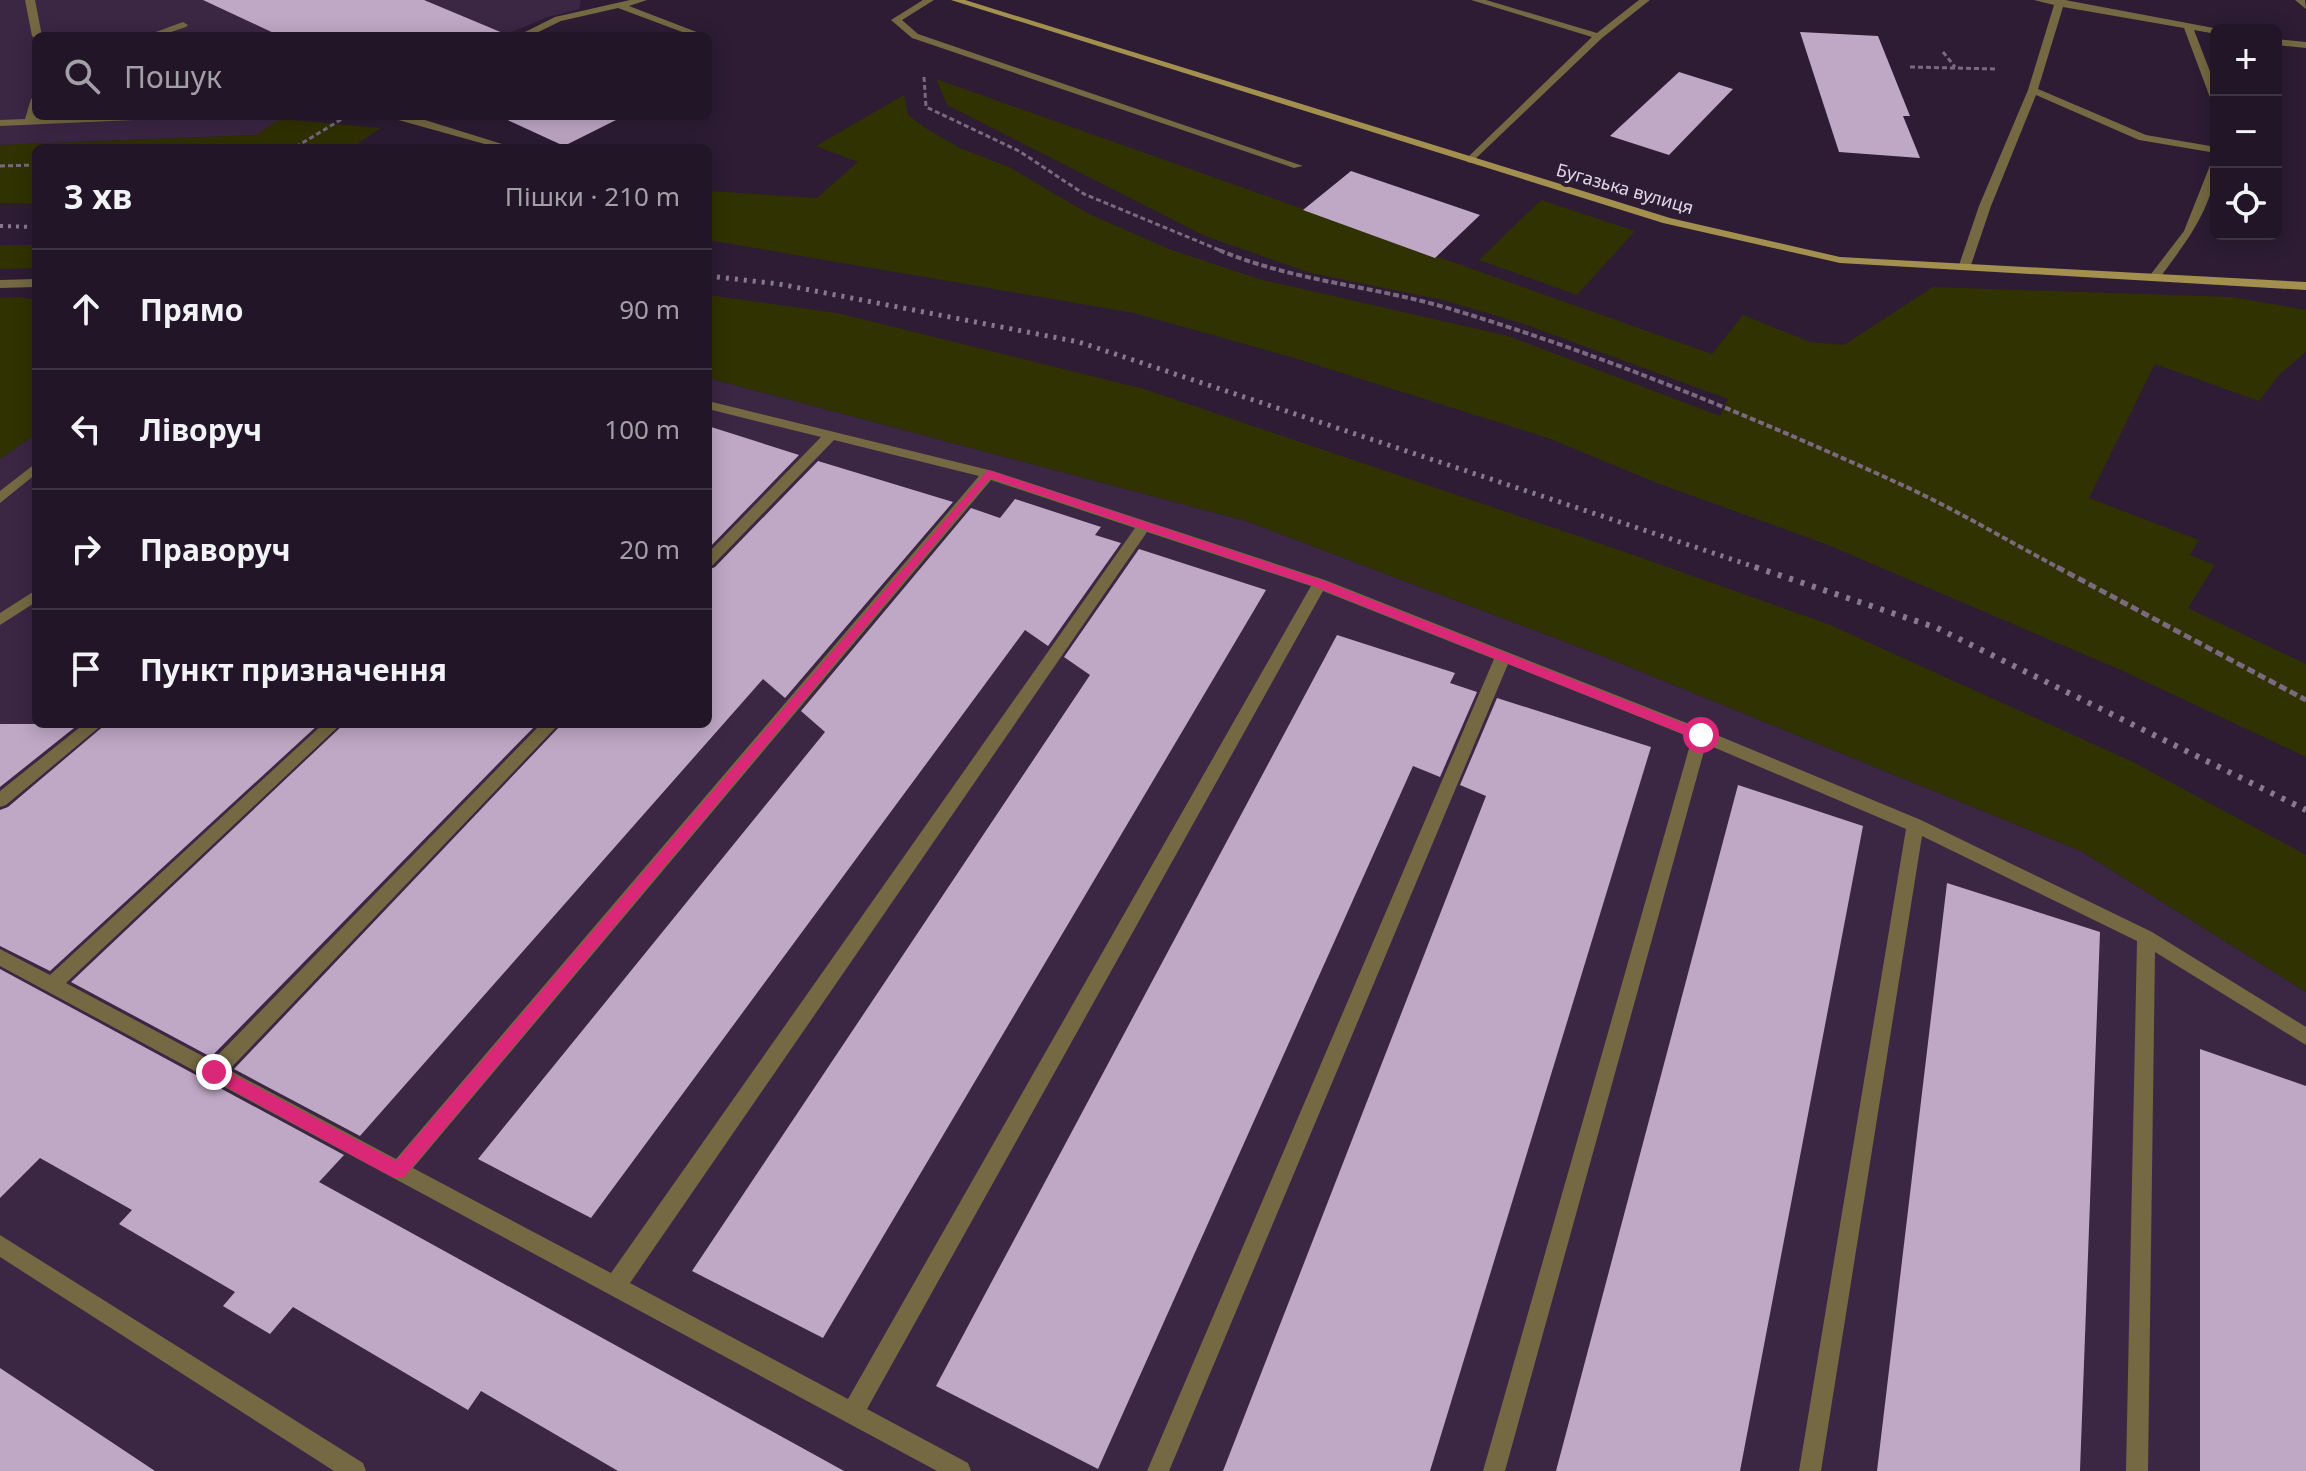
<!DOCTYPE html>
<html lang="uk">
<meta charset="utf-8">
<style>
:root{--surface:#221527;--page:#2a1e2f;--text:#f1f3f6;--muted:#a29fa7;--line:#3f3444}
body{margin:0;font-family:"Noto Sans",sans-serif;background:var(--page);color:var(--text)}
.controls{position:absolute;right:24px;top:24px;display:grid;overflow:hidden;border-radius:12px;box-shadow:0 4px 20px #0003}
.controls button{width:72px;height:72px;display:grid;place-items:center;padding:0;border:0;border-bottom:2px solid var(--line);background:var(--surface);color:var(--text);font:40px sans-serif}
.stop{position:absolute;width:24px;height:24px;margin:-18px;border:6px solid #db2777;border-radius:50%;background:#fff}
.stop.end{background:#db2777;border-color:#fff;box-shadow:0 2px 8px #0008}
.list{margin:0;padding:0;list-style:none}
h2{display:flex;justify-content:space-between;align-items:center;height:104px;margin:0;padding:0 32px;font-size:34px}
h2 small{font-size:26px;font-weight:400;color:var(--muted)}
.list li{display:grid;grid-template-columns:52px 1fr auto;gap:24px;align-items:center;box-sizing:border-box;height:120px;padding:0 32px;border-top:2px solid var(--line)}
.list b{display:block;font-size:30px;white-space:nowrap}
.list em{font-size:26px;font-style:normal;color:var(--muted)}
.icon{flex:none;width:44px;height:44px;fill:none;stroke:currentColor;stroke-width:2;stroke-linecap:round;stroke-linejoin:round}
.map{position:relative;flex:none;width:2306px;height:1471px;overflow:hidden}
.search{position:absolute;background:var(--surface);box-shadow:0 4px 20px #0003;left:32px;top:32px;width:680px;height:88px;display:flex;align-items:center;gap:20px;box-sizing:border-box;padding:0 28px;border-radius:12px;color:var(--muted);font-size:30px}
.panel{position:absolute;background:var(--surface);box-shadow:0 4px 20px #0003;left:32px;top:144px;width:680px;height:584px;border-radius:12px}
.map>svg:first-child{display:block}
.built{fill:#3b2644}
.green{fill:#303201}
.building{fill:#bfa8c5}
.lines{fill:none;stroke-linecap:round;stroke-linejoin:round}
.path-far2{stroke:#796a7f;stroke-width:3;stroke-dasharray:5 3;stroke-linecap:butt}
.path-far1{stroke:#796a7f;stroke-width:4;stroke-dasharray:6 3;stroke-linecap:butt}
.path{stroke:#796a7f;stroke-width:5;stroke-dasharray:8 4;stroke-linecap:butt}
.lane{fill:#746942;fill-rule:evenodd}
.street{fill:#746942;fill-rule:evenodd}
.secondary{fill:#a3904f;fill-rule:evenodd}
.rail-far2{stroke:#887a8e;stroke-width:4;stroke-dasharray:3 5;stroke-linecap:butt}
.rail-far1{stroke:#887a8e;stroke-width:5;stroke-dasharray:3 6;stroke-linecap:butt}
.rail{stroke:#887a8e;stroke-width:6;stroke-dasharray:4 8;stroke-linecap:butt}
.route{fill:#db2777}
.labels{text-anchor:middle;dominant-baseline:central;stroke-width:8;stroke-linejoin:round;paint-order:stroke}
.far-street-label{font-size:18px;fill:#e1d6e6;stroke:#2d1c34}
</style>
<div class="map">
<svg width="2306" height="1471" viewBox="0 0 2306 1471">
<rect width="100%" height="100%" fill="#2d1c34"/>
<path class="built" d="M 0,0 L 581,0 L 579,9 L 548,17 L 502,36 L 36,36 L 36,116 L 287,116 L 257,135 L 0,145 Z
M 708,378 L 1246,521 L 1605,657 L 2081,851 L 2306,992 L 2306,1471 L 0,1471 L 0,459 L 36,434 L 36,724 L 708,724 Z"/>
<path class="green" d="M 936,79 L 1712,354 L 1743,315 L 1810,342 L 1844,345 L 1933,287 L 2232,297 L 2306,310 L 2306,352 L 2280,374 L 2259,401 L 2155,364 L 2089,498 L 2199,540 L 2190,555 L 2215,565 L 2188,608 L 2306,664 L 2306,757 L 2123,671 L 1828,545 L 1657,483 L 1548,438 L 1301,360 L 1134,313 L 708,240 L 708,191 L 817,198 L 858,162 L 816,146 L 904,95 L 908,115 L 927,129 L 960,148 L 1009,167 L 1089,214 L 1169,249 L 1259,279 L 1508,336 L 1720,416 L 1728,399 L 1521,323 L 1443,300 L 1311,273 L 1205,236 L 947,105 Z
M 280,119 L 381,128 L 358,143 L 379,148 L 36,148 L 36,203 L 0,203 L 0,145 L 256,135 Z
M 1541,200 L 1635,231 L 1577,295 L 1479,260 Z
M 0,245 L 36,245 L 36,268 L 0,269 Z
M 708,295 L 837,313 L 1144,389 L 1625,552 L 1828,624 L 2133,762 L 2306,855 L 2306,992 L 2081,851 L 1605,657 L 1246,521 L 708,378 Z
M 19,297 L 36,300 L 36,434 L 0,459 L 0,298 Z"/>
<path class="building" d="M 203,0 L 424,0 L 510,36 L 280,36 Z
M 1800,32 L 1878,36 L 1910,116 L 1903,116 L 1920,158 L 1839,152 Z
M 1679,72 L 1733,89 L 1669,155 L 1610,136 Z
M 499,116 L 624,116 L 564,146 Z
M 1351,171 L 1480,215 L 1435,258 L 1303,210 Z
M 708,426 L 799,455 L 708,549 Z
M 818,461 L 953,502 L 785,698 L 763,679 L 360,1136 L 234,1069 L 562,724 L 708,724 L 708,570 L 715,567 Z
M 1015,499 L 1101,527 L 1095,535 L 1121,543 L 1048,646 L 1025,630 L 591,1218 L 478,1159 L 825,732 L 801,711 L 971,508 L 1000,518 Z
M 1139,549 L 1266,590 L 823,1338 L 692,1271 L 1090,675 L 1064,657 Z
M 1337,635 L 1455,673 L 1450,683 L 1477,692 L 1440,777 L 1413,766 L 1098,1469 L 936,1386 Z
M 1497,698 L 1651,747 L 1430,1471 L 1223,1471 L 1486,796 L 1460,785 Z
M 0,724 L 79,724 L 0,787 Z
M 106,724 L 319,724 L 50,971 L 0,946 L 0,810 L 8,807 Z
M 344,724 L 537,724 L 211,1057 L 71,982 Z
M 1738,785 L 1863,826 L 1740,1471 L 1556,1471 Z
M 1947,883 L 2100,932 L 2080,1471 L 1877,1471 Z
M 0,969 L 344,1155 L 319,1182 L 844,1471 L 618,1471 L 481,1391 L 468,1410 L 293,1307 L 270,1334 L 223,1306 L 235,1292 L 119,1224 L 132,1210 L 40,1158 L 0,1198 Z
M 2200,1049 L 2306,1086 L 2306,1471 L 2200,1471 Z
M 0,1368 L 155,1471 L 0,1471 Z"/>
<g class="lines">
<path class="path-far2" d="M 1943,52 L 1955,67
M 1910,67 L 1998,69
M 924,77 L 926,107 L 1019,151 L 1084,194 L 1224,252
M 272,148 L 294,148 L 347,116
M 0,166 L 36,165"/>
<path class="path-far1" d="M 1219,250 C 1295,282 1377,286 1454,310 C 1604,355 1758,419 1900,484 C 1955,509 2008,541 2061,569"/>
<path class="path" d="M 2057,567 L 2306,700"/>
<path class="lane" d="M 25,0 L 35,0 L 42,36 L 36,36 L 36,39 L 32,36 Z
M 630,0 L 647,0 L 629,6 L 707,36 L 693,36 L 618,8 L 561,21 L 530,36 L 517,36 L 555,17 Z
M 923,0 L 934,0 L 902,20 L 918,34 L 1303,166 L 1294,168 L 912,38 L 891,20 Z
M 1471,0 L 1486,0 L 1597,33 L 1639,0 L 1650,0 L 1602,38 L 1471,163 L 1467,162 L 1467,158 L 1592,37 Z
M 2034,0 L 2065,0 L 2219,29 L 2216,30 L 2216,34 L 2194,30 L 2216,87 L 2216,103 L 2211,100 L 2184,28 L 2063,7 L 2038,89 L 2146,135 L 2216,147 L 2216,153 L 2139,140 L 2036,95 L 1991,206 L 1970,268 L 1960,270 L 1958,268 L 1979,206 L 2028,90 L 2054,5 Z
M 2295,0 L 2305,0 L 2306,9 Z
M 183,22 L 188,25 L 186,27 L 159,36 L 145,36 Z
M 2276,39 L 2306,42 L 2306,48 L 2276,45 Z
M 36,96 L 36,118 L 161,116 L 156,119 L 0,126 L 0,120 L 25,119 L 31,99 Z
M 384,116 L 425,120 L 515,148 L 499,148 Z
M 2216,160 C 2216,206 2184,245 2158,280 L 2150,280 L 2148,278 L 2184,231 L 2211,163 Z
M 708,401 L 993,471 L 1325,580 L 1707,731 L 1921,820 L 2152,932 L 2306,1027 L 2306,1045 L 2155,952 L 2148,1471 L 2126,1471 L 2137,941 L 1922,836 L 1821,1471 L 1799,1471 L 1906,829 L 1706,744 L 1505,1471 L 1483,1471 L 1692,738 L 1508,664 L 1169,1471 L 1147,1471 L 1494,659 L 1323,591 L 867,1409 L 968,1463 L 971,1471 L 937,1471 L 0,966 L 0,949 L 50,975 L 323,724 L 341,724 L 66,983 L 212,1061 L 541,724 L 559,724 L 229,1070 L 396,1159 L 979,476 L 834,440 L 713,565 L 708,567 L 708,553 L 821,437 L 708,409 ZM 991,480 L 1135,528 L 611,1273 L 413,1168 ZM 1147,532 L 1311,586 L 848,1399 L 630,1283 Z
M 36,463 L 36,474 L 0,503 L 0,491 Z
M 36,590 L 36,602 L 0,625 L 0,613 Z
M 84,724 L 103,724 L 6,805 L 0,807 L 0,791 Z
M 0,1235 L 363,1463 L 366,1471 L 334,1471 L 0,1257 Z"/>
<path class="street" d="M 36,279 L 36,287 L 0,288 L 0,280 Z"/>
<path class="secondary" d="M 951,0 L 965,0 L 1670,218 L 1840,257 L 2306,282 L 2306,290 L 1840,263 L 1663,223 Z"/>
<path class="rail-far2" d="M 0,226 L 36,227"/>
<path class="rail-far1" d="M 708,276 L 779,284 L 1079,342 L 1761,569"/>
<path class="rail" d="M 1755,567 L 1937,628 L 2306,810"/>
</g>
<path class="route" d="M 988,470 L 1324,581 L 1705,732 L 1707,735 L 1705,739 L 1696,739 L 1316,587 L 990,478 L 404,1177 L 392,1177 L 208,1077 L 208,1067 L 219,1067 L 396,1161 Z"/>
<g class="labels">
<g class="far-street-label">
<text transform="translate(1625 188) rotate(16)">Бугазька вулиця</text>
</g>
</g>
</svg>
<div class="controls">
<button>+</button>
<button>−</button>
<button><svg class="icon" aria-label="locate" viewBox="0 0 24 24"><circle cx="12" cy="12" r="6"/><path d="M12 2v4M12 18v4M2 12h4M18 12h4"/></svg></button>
</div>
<div class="stop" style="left:1701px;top:735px"></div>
<div class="stop end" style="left:214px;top:1072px"></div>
<div class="search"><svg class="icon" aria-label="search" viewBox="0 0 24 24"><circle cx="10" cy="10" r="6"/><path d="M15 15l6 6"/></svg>Пошук</div>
<section class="panel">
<h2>3 хв<small>Пішки · 210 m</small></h2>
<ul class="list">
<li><svg class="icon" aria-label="ahead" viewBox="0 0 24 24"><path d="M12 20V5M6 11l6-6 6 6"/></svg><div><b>Прямо</b></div><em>90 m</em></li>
<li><svg class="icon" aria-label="left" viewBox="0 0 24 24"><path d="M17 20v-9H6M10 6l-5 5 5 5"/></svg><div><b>Ліворуч</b></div><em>100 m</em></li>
<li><svg class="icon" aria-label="right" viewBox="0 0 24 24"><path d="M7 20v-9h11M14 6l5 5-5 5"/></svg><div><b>Праворуч</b></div><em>20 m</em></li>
<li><svg class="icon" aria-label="arrive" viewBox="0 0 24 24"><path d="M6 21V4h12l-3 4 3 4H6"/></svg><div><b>Пункт призначення</b></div></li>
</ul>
</section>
</div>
